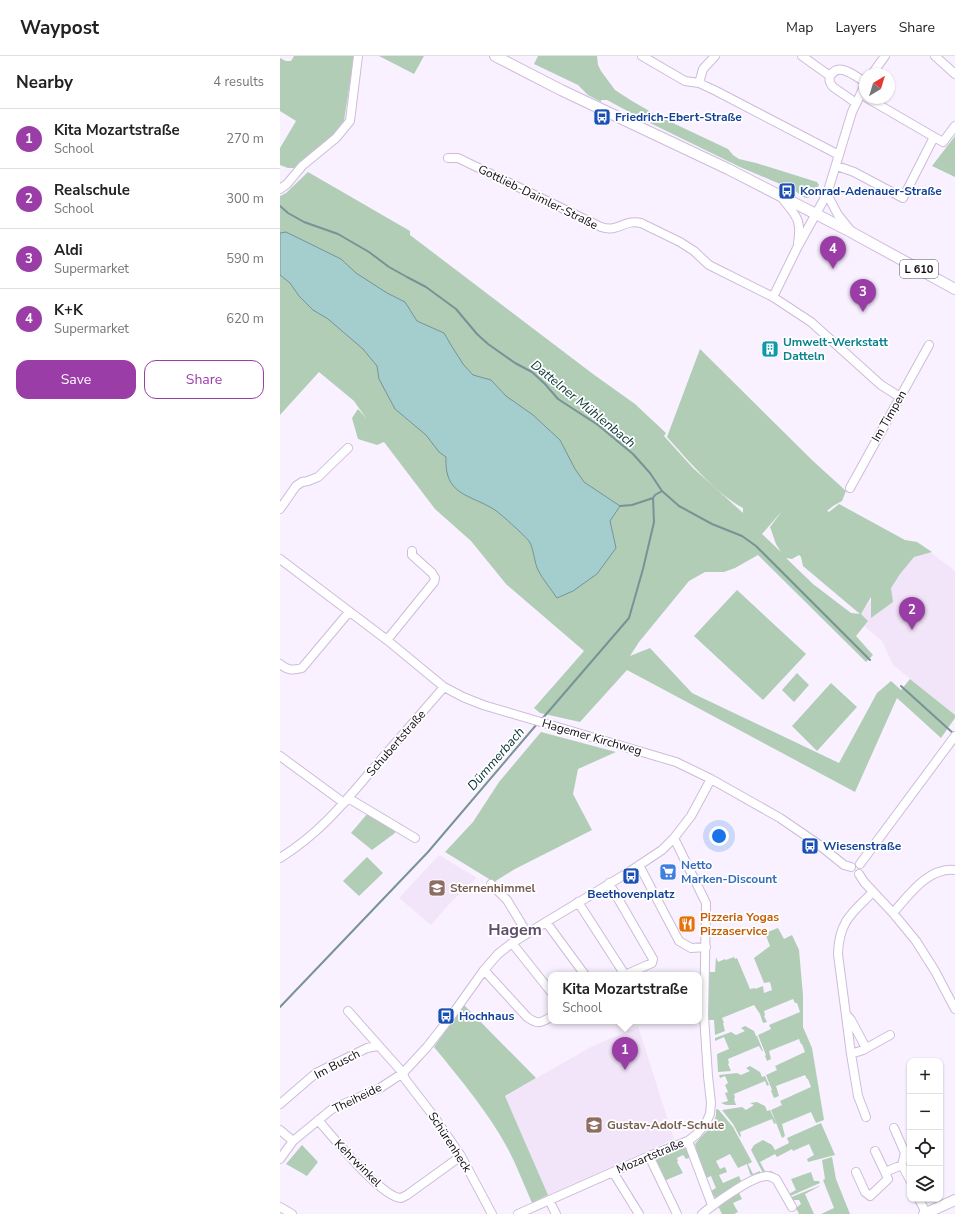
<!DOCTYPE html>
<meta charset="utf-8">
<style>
:root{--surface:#fff;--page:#f6f6f6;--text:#222;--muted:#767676;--line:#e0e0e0;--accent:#9a3da7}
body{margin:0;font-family:"Nunito Sans",sans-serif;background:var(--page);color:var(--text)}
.controls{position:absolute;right:12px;bottom:12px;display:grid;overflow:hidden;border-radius:8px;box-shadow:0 1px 3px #0004}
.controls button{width:36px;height:36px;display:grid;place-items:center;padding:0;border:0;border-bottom:1px solid var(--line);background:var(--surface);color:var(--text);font:20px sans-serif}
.compass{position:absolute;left:579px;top:12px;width:36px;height:36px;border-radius:50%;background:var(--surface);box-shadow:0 1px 3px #0004;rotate:38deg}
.you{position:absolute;left:439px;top:780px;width:14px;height:14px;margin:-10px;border:3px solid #fff;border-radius:50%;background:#1a73e8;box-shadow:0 0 0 6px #1a73e833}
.badge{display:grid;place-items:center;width:26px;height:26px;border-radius:50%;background:var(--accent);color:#fff;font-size:13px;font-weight:700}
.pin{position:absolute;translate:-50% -33px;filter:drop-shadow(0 1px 2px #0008)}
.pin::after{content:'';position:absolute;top:21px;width:14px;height:12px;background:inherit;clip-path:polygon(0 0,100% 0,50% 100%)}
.popup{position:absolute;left:268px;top:916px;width:154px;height:52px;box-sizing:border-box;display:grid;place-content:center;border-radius:8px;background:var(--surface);filter:drop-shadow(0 1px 3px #0005);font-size:13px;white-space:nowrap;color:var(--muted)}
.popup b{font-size:15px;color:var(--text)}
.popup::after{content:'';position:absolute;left:50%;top:100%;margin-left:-8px;border:8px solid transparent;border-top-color:var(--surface)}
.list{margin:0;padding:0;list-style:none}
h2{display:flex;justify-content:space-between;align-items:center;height:52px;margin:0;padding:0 16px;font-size:17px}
h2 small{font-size:13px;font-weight:400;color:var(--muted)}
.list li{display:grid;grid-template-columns:26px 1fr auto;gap:12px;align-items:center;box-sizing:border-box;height:60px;padding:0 16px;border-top:1px solid var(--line)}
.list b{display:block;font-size:15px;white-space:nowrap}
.list p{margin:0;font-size:13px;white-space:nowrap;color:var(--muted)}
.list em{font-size:13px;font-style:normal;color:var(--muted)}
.actions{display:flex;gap:8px;padding:12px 16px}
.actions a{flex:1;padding:9px 0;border:1px solid var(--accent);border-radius:12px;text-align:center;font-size:14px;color:var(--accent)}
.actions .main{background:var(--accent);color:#fff}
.icon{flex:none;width:22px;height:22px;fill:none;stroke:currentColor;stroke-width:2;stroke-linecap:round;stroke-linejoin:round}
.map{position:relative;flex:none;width:675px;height:1158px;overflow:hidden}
header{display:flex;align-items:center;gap:24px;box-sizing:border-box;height:56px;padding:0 20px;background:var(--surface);border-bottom:1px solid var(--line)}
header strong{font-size:19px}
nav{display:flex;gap:22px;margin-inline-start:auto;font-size:14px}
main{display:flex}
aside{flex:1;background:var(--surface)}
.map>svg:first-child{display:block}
.education{fill:#f3e5f9}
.green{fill:#b1cdb6;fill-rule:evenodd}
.water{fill:#a4cece;stroke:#789396}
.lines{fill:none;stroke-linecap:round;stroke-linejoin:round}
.stream{stroke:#789396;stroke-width:2}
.minor-casing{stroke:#cebbdb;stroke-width:10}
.major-casing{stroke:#cebbdb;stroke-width:12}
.minor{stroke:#fff;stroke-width:8}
.major{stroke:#fff;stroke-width:10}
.labels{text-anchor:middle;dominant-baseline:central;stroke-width:3.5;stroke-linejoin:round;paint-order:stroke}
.shield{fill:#fff;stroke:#58545b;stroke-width:1}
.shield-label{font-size:11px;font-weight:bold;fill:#110a15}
.transit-label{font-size:12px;font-weight:bold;fill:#164399;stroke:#fff;text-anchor:start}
.street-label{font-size:12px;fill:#110a15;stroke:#fff}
.culture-label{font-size:12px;font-weight:bold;fill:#0d838f;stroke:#fff;text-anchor:start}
.shop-label{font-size:12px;font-weight:bold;fill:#366cbe;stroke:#fff;text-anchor:start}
.education-label{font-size:12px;font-weight:bold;fill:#785e54;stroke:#fff;text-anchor:start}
.food-label{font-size:12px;font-weight:bold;fill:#c56008;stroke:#fff;text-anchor:start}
.water-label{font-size:13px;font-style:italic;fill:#093434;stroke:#fff}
.district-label{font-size:16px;font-weight:bold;fill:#5e4d69;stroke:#fff}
</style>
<header>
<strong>Waypost</strong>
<nav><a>Map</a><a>Layers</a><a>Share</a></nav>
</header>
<main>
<aside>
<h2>Nearby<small>4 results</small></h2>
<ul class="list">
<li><span class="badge">1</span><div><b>Kita Mozartstraße</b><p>School</p></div><em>270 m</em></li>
<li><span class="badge">2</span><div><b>Realschule</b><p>School</p></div><em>300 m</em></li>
<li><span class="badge">3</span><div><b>Aldi</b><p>Supermarket</p></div><em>590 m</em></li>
<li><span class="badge">4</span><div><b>K+K</b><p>Supermarket</p></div><em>620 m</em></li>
</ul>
<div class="actions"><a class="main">Save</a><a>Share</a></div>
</aside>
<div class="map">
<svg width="675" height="1158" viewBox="0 0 675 1158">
<rect width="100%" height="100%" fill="#f9f1ff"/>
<path class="education" d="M 637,486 L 675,515 L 675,659 L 613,609 L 602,585 L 576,563 Z
M 159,799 L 197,822 L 172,845 L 151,869 L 119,842 Z
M 358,970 L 394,1083 L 268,1139 L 225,1040 L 309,992 Z"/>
<path class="green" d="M 14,0 L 74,0 L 64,65 L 56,76 L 17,112 L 8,112 L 0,109 L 0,92 L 16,65 L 0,55 L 0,2 L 6,5 L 11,5 Z
M 99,0 L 144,0 L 134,18 Z
M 258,0 L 317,0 L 318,9 L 321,15 L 335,34 L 352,45 L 378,60 L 448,93 L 453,99 L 459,103 L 476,107 L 537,126 L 539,129 L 530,141 L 527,142 L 523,141 L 514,134 L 460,111 L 366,65 L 327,44 L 321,44 L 321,46 L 308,39 L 298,29 L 254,8 Z
M 675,80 L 675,121 L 652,110 Z
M 28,116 L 130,175 L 130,179 L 313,318 L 355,348 L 386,377 L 384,380 L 413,412 L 463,457 L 463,452 C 435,437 408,404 387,381 L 420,293 L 533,405 L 566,435 L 562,445 L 553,450 L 547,455 L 549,456 L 559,448 L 625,484 L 637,486 L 652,496 L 634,501 L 620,518 L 611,532 L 613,546 L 591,562 L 591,541 L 581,558 L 588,565 L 576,580 L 593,599 L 586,606 L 478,499 L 455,512 L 444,516 L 425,516 L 409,525 L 359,586 L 350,600 L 370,592 L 412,637 L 559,707 L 597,637 L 611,625 L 621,634 L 630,623 L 675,659 L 675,662 L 661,682 L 617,642 L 575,736 L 347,614 L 300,666 L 260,657 L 254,652 L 304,595 L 226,528 L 191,485 L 155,453 L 104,386 L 97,389 L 78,383 L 72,362 L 78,353 L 86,362 L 74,345 L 39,316 L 0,359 L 0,140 L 6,137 ZM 502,455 L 490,471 L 496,488 L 501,496 L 482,478 ZM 519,499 L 521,501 L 523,510 L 580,558 L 571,557 L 533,528 L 506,502 L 512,503 Z
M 457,534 L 526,598 L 483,644 L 414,580 Z
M 517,617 L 529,629 L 514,646 L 502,634 Z
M 551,627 L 577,651 L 537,695 L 512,670 Z
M 261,676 L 336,696 L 298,713 L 293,738 L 312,774 L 235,813 L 214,826 L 165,796 L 193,766 L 219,726 Z
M 87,758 L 116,774 L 115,777 L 92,794 L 71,777 Z
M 87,801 L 103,817 L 79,840 L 63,825 Z
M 498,872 L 504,883 L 512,879 L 519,894 L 523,939 L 523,971 L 532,992 L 544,1064 L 536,1067 L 531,1056 L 502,1068 L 505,1080 L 502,1082 L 491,1054 L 502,1049 L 500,1045 L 531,1031 L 528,1023 L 527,1023 L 525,1019 L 496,1030 L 499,1040 L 494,1042 L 491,1035 L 492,1034 L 486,1019 L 497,1014 L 495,1010 L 525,996 L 522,988 L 521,988 L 519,983 L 489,995 L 491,1003 L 487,1005 L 485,1000 L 486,999 L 478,979 L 491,973 L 489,969 L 520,956 L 517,947 L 515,947 L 513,943 L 484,955 L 485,959 L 484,960 L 487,966 L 483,967 L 480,958 L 474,949 L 442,962 L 444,967 L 443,967 L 445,975 L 435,979 L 434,964 L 429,964 L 429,916 L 435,916 L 436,901 L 438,906 L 445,903 L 446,904 L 454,901 L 455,903 L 457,902 L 470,933 L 475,932 L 475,933 L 483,930 L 484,937 L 492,934 L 490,926 L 484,927 L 474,902 L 490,890 L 485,877 Z
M 184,949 L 256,1022 L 225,1040 L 268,1139 L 252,1147 C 244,1129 237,1110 228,1093 C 208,1056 181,1024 154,991 Z
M 465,970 L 474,975 L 476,980 L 477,980 L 483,995 L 482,995 L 479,990 L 448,1003 L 449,1007 L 448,1008 L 451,1015 L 438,1016 L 437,998 L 449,993 L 444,981 L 435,985 L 435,982 L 451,976 L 456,979 L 465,975 L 461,972 Z
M 470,1010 L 480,1016 L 482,1021 L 485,1020 L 489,1029 L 487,1030 L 485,1025 L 454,1038 L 455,1042 L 454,1043 L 456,1049 L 446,1049 L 441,1047 L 448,1045 L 445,1037 L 448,1036 L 445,1029 L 448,1027 L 445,1020 L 440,1022 L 439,1019 L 457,1017 L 461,1019 L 470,1015 L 466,1012 Z
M 477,1046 L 485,1050 L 487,1055 L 490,1054 L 496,1067 L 494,1068 L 492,1063 L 460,1076 L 461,1080 L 460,1081 L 453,1068 L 442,1054 L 462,1051 L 466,1054 L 474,1049 L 470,1047 Z
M 438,1053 L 453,1071 L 472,1106 L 468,1108 L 473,1118 L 480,1115 L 480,1121 L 473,1121 L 470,1118 L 467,1108 L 458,1112 L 450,1098 L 436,1105 L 440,1113 L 445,1111 L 447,1116 L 439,1119 L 443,1127 L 459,1120 L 461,1125 L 456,1129 L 436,1142 L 432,1139 L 431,1135 L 436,1132 L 431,1120 L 426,1122 L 417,1097 L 415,1088 L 421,1081 L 431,1071 L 436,1060 L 436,1054 Z
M 541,1067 L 555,1099 L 528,1106 L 527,1103 L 534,1099 L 529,1088 L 513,1095 L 512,1093 L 497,1101 L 495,1098 L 480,1106 L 486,1117 L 491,1115 L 499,1120 L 497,1121 L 484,1119 L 471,1094 L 474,1089 L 483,1084 L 492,1089 L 495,1094 L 509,1087 L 507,1082 Z
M 22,1089 L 38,1106 L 27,1120 L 6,1108 Z
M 404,1092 L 408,1093 L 411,1101 L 406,1103 L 403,1099 L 397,1102 L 398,1105 L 397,1106 L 403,1117 L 384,1125 L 374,1104 Z
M 552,1101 L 556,1123 L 570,1158 L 541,1158 L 554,1152 L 543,1124 L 545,1123 L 542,1104 Z
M 531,1116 L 534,1125 L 539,1125 L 540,1127 L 508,1141 L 507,1139 L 516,1134 L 511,1123 Z
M 539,1130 L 540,1130 L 525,1138 L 534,1158 L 519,1158 L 516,1152 L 521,1148 L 519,1144 L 513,1144 L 509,1142 Z
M 458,1135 L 462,1143 L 453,1147 L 458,1156 L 454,1158 L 442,1158 L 438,1150 Z"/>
<path class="water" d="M 6,176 L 61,203 L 76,217 L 107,237 L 125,246 L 137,265 L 164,277 L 171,289 L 183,308 L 193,319 L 211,324 L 226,340 L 253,359 L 280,384 L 295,413 L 304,426 L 340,450 L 330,465 L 336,492 L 317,518 L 293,535 L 277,542 C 271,533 263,524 258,514 C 254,506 254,493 249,485 C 244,479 222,459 215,454 C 190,438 164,440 166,401 L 159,396 L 146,379 L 115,353 L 99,323 L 97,310 L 83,293 L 48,263 L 33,254 L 19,240 L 10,227 L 0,219 L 0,177 Z"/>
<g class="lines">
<path class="stream" d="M 0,150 L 8,157 L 24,166 L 58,178 L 89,196 L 109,211 L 127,221 L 146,231 L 176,253 L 197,278 L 208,288 L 235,307 L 252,316 L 265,328 L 278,343 L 318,369 L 353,398 L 370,417 L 382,435 L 399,450 L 432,468 L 462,480 L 476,490 L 590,604
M 340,450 L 352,449 L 373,442
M 621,630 L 674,678
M 262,663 L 349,562 L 363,513 L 374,466 L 373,442 L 375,439 L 382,435
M 0,951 L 148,796 L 257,668"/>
<g class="minor-casing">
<path id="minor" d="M 362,0 L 405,25 L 419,27 L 436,35 L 559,99
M 522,0 L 550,20
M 655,0 L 675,18
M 592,18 L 605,0
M 419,27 L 423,13 L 435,0
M 587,42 L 654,81
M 576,47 L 553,31 C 550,27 548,24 551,19 C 559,6 575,20 585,26
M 168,102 L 178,102 L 321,171 C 339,177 343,163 361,167 L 400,186 L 414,195 L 429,209 L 493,241 L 531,266 L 601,329 L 620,341
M 557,110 L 574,116 L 623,142 L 654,81 L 663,86 L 675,70
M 0,133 L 7,128 L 22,110 L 56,82 L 70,65 L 78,0
M 547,138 L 558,159 L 571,175
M 502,142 C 516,160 522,163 518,187
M 493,241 L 518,190 L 547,138 L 572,56 L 585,29
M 570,432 L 649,289
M 0,453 L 16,430 L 22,426 L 28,425 L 38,421 L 68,392
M 0,503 L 107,584 L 164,631 L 183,641 L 203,649 L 396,706 L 431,723 L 500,762 L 538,788 L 564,809 L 571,811
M 107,584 L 154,526 L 155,522 L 152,517 L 132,499 L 132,495
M 0,608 C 7,614 12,615 22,612 L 69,556
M 0,700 L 64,747
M 68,742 L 135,782
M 0,802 C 39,778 63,748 92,714 C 116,686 140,659 164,631
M 580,808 L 675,680
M 359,809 L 399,885 L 411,892 L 426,891
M 579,818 L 584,826 L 613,857 L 636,885 L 655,915 L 675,953
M 211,828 L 227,844 L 247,877
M 298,846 L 345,919 L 372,907 L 373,903 L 329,827
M 613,857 C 629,839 648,811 675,814
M 266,866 L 305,919
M 232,887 L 271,936
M 204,914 L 247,961 C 258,969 260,967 271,961
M 68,955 L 123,1017 L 125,1023 L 155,1062 L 181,1100 L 212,1158
M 566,958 L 571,964 L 586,992
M 571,998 L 583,994 L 610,979
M 0,1048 L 36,1017 L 87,992 L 98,990
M 586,1061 L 578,1040 L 571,998 L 558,898 C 559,865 572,857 593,836
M 38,1064 C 52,1080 102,1142 121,1142 C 123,1141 125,1140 127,1139 L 181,1100
M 614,1072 L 625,1097 L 622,1109 L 630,1124
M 0,1074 L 13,1085
M 408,1085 L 432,1149
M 595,1095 L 605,1116 L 622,1109
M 369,1100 L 397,1158
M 0,1103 L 13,1085 L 52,1053 L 100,1032 L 123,1017 L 147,991 L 169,963 L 204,914 L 218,898 L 232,887 L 266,866 L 349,816 L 382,794 L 394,782 L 411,760 L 431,723
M 333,1116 L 359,1158
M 576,1116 L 585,1136 L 590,1140 L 608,1123 L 605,1116
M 639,1143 L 646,1157
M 269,1144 L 276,1158
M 0,1151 L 12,1158
M 238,1158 L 369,1100 L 408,1085 L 417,1078 L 426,1067 L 430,1058 L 431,1047 L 428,1020 L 424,960 L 426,852 L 426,847 L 394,782
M 422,1158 C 434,1148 472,1120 487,1120 C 490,1120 493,1122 496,1123 L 512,1151"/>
</g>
<g class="major-casing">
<path id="major" d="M 215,0 L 281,34 L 448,113 L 571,176 L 675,233
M 644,1158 L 675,1144"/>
</g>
<use href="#minor" class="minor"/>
<use href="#major" class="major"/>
</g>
<defs>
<g id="bus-square" transform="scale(0.9)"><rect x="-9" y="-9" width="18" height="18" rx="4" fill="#1a4fb4" stroke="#fff"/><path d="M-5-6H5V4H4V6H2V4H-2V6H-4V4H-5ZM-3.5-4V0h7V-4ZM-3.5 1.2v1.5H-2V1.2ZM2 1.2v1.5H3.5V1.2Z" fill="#fff"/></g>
<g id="building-square" transform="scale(0.9)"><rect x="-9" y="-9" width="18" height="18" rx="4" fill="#0f9aa8" stroke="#fff"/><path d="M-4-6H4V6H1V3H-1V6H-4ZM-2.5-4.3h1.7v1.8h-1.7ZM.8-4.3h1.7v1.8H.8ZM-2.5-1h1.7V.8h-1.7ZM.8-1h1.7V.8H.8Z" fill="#fff"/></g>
<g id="supermarket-square" transform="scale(0.9)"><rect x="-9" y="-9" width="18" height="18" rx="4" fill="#3f7fe0" stroke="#fff"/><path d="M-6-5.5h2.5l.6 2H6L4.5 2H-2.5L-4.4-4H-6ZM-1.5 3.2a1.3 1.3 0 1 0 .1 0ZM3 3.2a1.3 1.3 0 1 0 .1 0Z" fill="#fff"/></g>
<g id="school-square" transform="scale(0.9)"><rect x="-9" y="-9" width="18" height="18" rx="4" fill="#8d6e63" stroke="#fff"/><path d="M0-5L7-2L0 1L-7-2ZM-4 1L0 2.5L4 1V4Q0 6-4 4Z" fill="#fff"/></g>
<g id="restaurant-square" transform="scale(0.9)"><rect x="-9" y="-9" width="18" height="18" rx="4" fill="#e8710a" stroke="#fff"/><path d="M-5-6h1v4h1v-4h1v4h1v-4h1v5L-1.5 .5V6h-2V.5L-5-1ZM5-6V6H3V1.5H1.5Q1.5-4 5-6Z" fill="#fff"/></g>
</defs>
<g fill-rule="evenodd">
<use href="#bus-square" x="322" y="61"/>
<use href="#bus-square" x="507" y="135"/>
<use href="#building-square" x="490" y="293"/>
<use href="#bus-square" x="530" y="790"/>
<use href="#supermarket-square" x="388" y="816"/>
<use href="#bus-square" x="351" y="820"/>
<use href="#school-square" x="157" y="832"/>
<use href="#restaurant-square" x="407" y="868"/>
<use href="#bus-square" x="166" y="960"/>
<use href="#school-square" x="314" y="1069"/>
</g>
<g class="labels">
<rect class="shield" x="620" y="204" width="38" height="18" rx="3"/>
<g class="shield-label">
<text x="639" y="213">L 610</text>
</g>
<g class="transit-label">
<text x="335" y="61">Friedrich-Ebert-Straße</text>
<text x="520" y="135">Konrad-Adenauer-Straße</text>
<text x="543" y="790">Wiesenstraße</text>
<text x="351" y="838" text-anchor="middle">Beethovenplatz</text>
<text x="179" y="960">Hochhaus</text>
</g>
<g class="street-label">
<text transform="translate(258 141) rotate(26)">Gottlieb-Daimler-Straße</text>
<text transform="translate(609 360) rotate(-60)">Im Timpen</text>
<text transform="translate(312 681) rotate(16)">Hagemer Kirchweg</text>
<text transform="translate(116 687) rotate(-49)">Schubertstraße</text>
<text transform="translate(57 1008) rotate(-28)">Im Busch</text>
<text transform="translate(77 1042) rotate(-26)">Theiheide</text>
<text transform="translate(170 1086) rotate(57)">Schürenheck</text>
<text transform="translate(370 1100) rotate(-23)">Mozartstraße</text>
<text transform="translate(78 1107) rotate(45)">Kehrwinkel</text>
</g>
<g class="culture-label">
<text x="503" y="286">Umwelt-Werkstatt<tspan x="503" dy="14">Datteln</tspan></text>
</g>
<g class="shop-label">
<text x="401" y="809">Netto<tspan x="401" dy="14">Marken-Discount</tspan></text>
</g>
<g class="education-label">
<text x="170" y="832">Sternenhimmel</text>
<text x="327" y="1069">Gustav-Adolf-Schule</text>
</g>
<g class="food-label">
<text x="420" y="861">Pizzeria Yogas<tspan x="420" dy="14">Pizzaservice</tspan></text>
</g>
<g class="water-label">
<text transform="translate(303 348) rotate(39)">Dattelner Mühlenbach</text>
<text transform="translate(216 703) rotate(-49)">Dümmerbach</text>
</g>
<g class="district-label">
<text x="235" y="874">Hagem</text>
</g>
</g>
</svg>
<div class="controls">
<button>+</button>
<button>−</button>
<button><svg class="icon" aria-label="locate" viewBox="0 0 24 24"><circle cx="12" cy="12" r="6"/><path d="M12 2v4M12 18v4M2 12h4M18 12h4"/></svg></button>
<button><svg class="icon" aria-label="layers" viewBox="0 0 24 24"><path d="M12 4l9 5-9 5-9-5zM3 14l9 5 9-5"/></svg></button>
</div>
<svg class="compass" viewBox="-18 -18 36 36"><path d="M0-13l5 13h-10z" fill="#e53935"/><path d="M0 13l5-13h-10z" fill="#767676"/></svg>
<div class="you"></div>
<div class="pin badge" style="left:345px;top:1014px">1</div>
<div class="popup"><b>Kita Mozartstraße</b>School</div>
<div class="pin badge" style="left:632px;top:574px">2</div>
<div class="pin badge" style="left:583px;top:256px">3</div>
<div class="pin badge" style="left:553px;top:213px">4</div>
</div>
</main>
